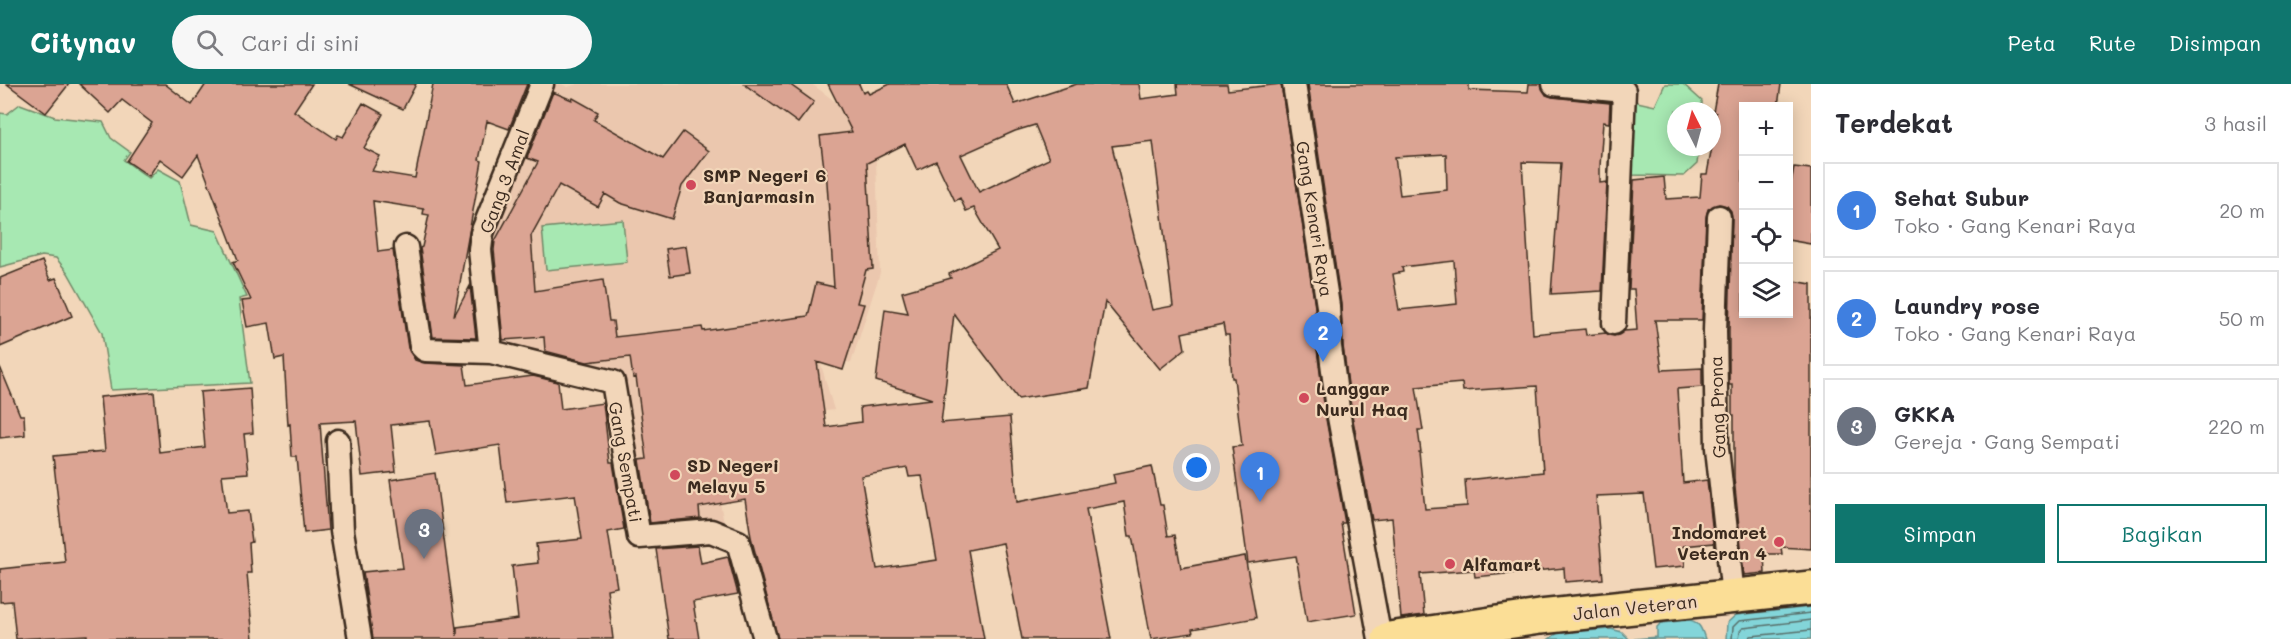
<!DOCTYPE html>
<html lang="id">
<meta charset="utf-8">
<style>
:root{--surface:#fff;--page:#f7f7f7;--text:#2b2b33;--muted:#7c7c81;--line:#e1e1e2;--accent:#0f766e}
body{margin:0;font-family:Mali,sans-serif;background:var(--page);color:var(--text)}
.controls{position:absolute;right:18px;top:18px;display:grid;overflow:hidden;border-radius:0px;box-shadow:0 3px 15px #0003}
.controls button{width:54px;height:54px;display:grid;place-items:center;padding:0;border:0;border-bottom:2px solid var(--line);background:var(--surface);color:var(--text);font:30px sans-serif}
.compass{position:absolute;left:1667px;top:18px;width:54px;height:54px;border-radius:50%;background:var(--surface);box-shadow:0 3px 15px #0003;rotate:354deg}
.you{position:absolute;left:1197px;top:384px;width:21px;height:21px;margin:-15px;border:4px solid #fff;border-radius:50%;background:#1a73e8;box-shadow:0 0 0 9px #1a73e833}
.badge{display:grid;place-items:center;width:39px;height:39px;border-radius:50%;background:var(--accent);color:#fff;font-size:20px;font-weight:700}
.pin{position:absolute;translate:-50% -50px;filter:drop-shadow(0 2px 3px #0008)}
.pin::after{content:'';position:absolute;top:32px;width:21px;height:18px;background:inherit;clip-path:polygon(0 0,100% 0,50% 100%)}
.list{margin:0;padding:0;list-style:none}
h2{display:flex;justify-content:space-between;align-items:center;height:78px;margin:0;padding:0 24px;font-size:26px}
h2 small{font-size:20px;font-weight:400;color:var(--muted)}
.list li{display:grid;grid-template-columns:39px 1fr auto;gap:18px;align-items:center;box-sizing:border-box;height:96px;margin:0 12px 12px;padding:0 12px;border:2px solid var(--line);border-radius:0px}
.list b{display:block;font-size:22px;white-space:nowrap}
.list p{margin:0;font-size:20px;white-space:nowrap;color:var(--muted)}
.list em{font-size:20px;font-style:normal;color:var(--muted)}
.actions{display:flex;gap:12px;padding:18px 24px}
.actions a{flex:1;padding:14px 0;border:2px solid var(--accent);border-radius:0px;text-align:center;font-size:21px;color:var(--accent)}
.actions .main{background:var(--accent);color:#fff}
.icon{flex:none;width:33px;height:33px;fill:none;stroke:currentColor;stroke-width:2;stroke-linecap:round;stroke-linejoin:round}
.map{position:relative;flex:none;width:1811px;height:555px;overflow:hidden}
header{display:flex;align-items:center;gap:36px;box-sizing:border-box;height:84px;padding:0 30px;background:var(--accent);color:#fff}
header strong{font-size:28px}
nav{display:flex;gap:33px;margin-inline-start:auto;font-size:21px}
.search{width:420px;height:54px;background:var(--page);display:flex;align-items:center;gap:15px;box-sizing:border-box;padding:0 21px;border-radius:33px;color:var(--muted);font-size:22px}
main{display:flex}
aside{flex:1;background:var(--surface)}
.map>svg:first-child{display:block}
.built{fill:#ebc7ae}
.green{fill:#a7e8b2;stroke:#718968;stroke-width:1.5}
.water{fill:#83d5d9;stroke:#66918e;stroke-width:1.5}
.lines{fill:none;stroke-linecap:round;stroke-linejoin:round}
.shore{stroke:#586e69;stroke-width:1.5}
.building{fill:#dba493;stroke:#3b2a1e;stroke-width:1.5;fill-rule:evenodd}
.minor-casing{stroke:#3b2a1e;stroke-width:27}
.primary-casing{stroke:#3b2a1e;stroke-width:38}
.minor{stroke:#f2d6b9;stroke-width:22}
.primary{stroke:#fbde96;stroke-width:33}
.poi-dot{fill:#d1495b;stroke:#f2d6b9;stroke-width:2}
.labels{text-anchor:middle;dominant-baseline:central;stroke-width:4.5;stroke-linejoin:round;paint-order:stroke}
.poi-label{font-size:18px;font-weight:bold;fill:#3b2a1e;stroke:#f2d6b9;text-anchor:start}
.street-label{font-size:18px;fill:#3b2a1e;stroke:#f2d6b9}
</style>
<header>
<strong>Citynav</strong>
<div class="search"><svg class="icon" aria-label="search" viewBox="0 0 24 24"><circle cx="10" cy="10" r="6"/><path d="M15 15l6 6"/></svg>Cari di sini</div>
<nav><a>Peta</a><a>Rute</a><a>Disimpan</a></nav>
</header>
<main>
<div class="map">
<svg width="1811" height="555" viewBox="0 0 1811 555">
<rect width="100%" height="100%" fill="#f2d6b9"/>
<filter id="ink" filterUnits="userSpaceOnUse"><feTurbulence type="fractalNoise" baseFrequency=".0167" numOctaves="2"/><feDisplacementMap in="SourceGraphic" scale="12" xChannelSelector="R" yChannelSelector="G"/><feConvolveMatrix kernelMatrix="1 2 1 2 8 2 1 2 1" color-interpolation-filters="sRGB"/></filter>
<g filter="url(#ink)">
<path class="built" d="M 547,0 L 561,0 L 568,3 L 577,0 L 812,0 L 875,48 L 880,189 L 851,279 L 818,270 L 834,326 L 705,343 L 724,439 L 642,448 L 622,295 L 492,257 L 482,166 Z"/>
<path class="green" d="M 1665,0 L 1683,0 L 1702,17 L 1702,27 L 1676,27 L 1676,63 L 1699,63 L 1697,80 L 1684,92 L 1629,91 L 1628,16 L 1655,22 Z
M 20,20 L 55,33 L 103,38 L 111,54 L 130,68 L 124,76 L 149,94 L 158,85 L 180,97 L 191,141 L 217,147 L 247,213 L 239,215 L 250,299 L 111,306 L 102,249 L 68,189 L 56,174 L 42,172 L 0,183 L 0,29 L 7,30 Z
M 623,136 L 627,178 L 546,186 L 542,144 Z"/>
<path class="water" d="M 1811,523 L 1811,555 L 1726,555 L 1727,539 L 1736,531 Z
M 1689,536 C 1700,538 1702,546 1705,555 L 1634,555 L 1657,553 L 1657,543 L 1661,539 Z
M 1611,545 L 1622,548 L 1629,555 L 1549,555 L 1558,549 Z"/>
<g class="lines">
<path class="shore" d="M 1732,555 L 1733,543 L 1739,537 L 1811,529
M 1739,555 L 1740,547 L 1743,544 L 1811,536
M 1748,555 L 1751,552 L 1811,546"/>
</g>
<path class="building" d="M 7,0 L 69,0 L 46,29 Z
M 79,0 L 165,0 L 192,21 L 206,0 L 312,0 L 294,27 L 336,55 L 338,51 L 343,53 L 363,19 L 383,30 L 364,64 L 380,72 L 372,87 L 415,94 L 433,0 L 527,0 L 509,45 L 487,37 L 479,76 L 482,77 L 454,232 L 470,202 L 476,254 L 433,253 L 420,164 L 422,163 L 429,131 L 423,130 L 424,125 L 373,117 L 378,168 L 393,166 L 408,264 L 415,276 L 425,279 L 464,281 L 467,301 L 533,292 L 558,298 L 561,325 L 603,319 L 610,379 L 613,379 L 624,445 L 608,448 L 617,503 L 607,505 L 613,555 L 373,555 L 363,488 L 403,484 L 390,396 L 435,389 L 457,552 L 457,543 L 518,535 L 512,482 L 538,479 L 536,460 L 582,455 L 575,411 L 507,419 L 500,361 L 436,371 L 430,337 L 391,341 L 396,388 L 362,392 L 356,337 L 320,339 L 328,446 L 304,449 L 297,373 L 292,373 L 290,340 L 288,341 L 284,273 L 275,275 L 269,239 L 247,243 L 242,217 L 251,216 L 233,178 L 238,176 L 198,71 L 183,92 L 160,75 L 149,92 L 127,77 L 152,39 L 122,16 L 110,29 Z
M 349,0 L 416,0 L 403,25 Z
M 744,0 L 789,0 L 814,18 L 798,39 Z
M 828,0 L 859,0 L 863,9 L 867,7 L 869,10 L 890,0 L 1006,0 L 1015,20 L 1077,0 L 1139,0 L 1141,15 L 1178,10 L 1177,0 L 1227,0 L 1228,6 L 1281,0 L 1315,223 L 1317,265 L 1326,335 L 1345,439 L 1341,439 L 1356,530 L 1307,538 L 1296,472 L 1248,479 L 1232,363 L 1242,362 L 1234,294 L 1232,294 L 1229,251 L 1225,251 L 1223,240 L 1182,249 L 1185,265 L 1160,285 L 1105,218 L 1089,304 L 1018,315 L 954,230 L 941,339 L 1010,333 L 1017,418 L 1115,399 L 1113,390 L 1152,382 L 1160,421 L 1163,421 L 1168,452 L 1175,451 L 1181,484 L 1245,472 L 1256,534 L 1192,545 L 1193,549 L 1151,555 L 1132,452 L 1129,452 L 1124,418 L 1086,425 L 1111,555 L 1022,555 L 1003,459 L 968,466 L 984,555 L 778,555 L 751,453 L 745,415 L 699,423 L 700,434 L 650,439 L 640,376 L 647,375 L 636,293 L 633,294 L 630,273 L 587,278 L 545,267 L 544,253 L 503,256 L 494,166 L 495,157 L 538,78 L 527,74 L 553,8 L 572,16 L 573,14 L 598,28 L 594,36 L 663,75 L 683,48 L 709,67 L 682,102 L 672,135 L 620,119 L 605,110 L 598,123 L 559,101 L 531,152 L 535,207 L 603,196 L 609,237 L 613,237 L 615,253 L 702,243 L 703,247 L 808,232 L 816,199 L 834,203 L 826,84 L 824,84 L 820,52 L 852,48 ZM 1035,41 L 1049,75 L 979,108 L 961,71 L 1015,47 ZM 1153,57 L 1173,222 L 1152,226 L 1112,62 ZM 905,60 L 917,86 L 936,77 L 955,117 L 960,114 L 966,127 L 974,124 L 998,166 L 949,190 L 951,194 L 902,208 L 908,229 L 885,225 L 876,297 L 932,315 L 860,323 L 861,338 L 826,343 L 817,278 L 843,286 L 864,220 L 857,219 L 866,186 L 873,185 L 867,79 ZM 907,384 L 909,393 L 922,392 L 937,476 L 877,485 L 861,392 Z
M 1308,0 L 1469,0 L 1469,6 L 1528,8 L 1529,0 L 1541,0 L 1546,11 L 1552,13 L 1610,19 L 1609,39 L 1603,38 L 1600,82 L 1600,99 L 1607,98 L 1602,207 L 1551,210 L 1561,79 L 1522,78 L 1533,250 L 1585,245 L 1586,251 L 1606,249 L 1614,252 L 1624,247 L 1637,246 L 1634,205 L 1629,205 L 1634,96 L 1664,93 L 1666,115 L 1700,113 L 1702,90 L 1707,90 L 1712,63 L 1716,29 L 1713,28 L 1718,0 L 1781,0 L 1778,22 L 1743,22 L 1743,230 L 1788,230 L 1788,196 L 1811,200 L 1811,465 L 1781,463 L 1782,470 L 1764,470 L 1765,489 L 1744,491 L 1734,394 L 1734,331 L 1732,331 L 1732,301 L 1729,301 L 1729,247 L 1732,133 L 1731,127 L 1727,122 L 1719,120 L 1708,125 L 1706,133 L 1702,236 L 1655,236 L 1662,286 L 1702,284 L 1702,303 L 1677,305 L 1683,399 L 1707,396 L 1714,459 L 1683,462 L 1685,482 L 1653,485 L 1644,410 L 1596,412 L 1603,495 L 1565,498 L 1564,484 L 1475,493 L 1474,486 L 1420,490 L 1424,531 L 1401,534 L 1392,434 L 1372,436 L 1352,331 L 1343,262 L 1341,220 ZM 1446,70 L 1447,106 L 1400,111 L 1395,73 ZM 1454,177 L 1457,220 L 1399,226 L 1393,190 L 1403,188 L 1402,183 ZM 1462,299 L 1463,307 L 1537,302 L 1543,388 L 1465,396 L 1467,422 L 1425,425 L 1419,368 L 1421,368 L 1418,346 L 1423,346 L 1416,303 Z
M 1794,83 L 1811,85 L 1811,160 L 1788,156 L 1788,115 Z
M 686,162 L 690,189 L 670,192 L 666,165 Z
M 42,177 L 50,196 L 56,194 L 72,232 L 0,263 L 0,194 Z
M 0,283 L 20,331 L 24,331 L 25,351 L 0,354 Z
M 250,304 L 253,349 L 244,350 L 248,389 L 222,391 L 227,429 L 248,427 L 252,458 L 249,459 L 251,489 L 247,489 L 253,555 L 87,555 L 87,551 L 16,555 L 12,517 L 0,518 L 0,485 L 65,478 L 53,372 L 105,367 L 100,313 L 154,308 L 160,369 L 205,363 L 200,308 Z
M 698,462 L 701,479 L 728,473 L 738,510 L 693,518 L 699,555 L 669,555 L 656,465 Z"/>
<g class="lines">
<g class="minor-casing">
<path id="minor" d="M 1294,0 L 1328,222 L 1330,263 L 1339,333 L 1380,555
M 1554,0 L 1624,7 L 1614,239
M 1719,133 L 1715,247 L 1717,364 L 1733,512
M 406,163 L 421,262 L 425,266 L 491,268 L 613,298 L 639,453 L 711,447 L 738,458 L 765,555
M 491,268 L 480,166 L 482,149 L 542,0
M 338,357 L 342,447 L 360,555"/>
</g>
<g class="primary-casing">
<path id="primary" d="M 1389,555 L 1540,533 L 1811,504"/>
</g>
<use href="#minor" class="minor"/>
<use href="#primary" class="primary"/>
</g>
</g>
<g class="poi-dot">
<circle cx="691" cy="101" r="6"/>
<circle cx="1304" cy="314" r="6"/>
<circle cx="675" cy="391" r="6"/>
<circle cx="1779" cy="458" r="6"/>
<circle cx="1450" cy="480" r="6"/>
</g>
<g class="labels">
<g class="poi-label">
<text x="703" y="91">SMP Negeri 6<tspan x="703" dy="21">Banjarmasin</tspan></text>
<text x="1316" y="304">Langgar<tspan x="1316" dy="21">Nurul Haq</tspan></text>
<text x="687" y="381">SD Negeri<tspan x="687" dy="21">Melayu 5</tspan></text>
<text x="1767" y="448" text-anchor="end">Indomaret<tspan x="1767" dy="21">Veteran 4</tspan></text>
<text x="1462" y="480">Alfamart</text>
</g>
<g class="street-label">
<text transform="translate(504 97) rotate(-69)">Gang 3 Amal</text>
<text transform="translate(1315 135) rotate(81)">Gang Kenari Raya</text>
<text transform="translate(1717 323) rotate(-92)">Gang Prona</text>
<text transform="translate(626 378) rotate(80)">Gang Sempati</text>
<text transform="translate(1635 523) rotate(-6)">Jalan Veteran</text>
</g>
</g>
</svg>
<div class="controls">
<button>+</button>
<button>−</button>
<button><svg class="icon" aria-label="locate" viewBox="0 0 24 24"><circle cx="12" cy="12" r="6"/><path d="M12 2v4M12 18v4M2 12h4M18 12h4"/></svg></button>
<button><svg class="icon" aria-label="layers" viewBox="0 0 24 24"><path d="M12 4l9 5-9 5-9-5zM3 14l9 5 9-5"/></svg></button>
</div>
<svg class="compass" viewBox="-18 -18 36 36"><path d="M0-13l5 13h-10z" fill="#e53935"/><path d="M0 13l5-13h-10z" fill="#7c7c81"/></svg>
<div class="you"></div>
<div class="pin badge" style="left:1260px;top:418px;background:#3f7fe0">1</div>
<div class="pin badge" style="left:1323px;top:278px;background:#3f7fe0">2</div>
<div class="pin badge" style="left:424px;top:475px;background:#6b7280">3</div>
</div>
<aside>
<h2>Terdekat<small>3 hasil</small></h2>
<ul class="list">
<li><span class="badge" style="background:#3f7fe0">1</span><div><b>Sehat Subur</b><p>Toko · Gang Kenari Raya</p></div><em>20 m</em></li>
<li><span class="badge" style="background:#3f7fe0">2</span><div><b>Laundry rose</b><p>Toko · Gang Kenari Raya</p></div><em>50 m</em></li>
<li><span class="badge" style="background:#6b7280">3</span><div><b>GKKA</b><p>Gereja · Gang Sempati</p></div><em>220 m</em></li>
</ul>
<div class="actions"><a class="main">Simpan</a><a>Bagikan</a></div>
</aside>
</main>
